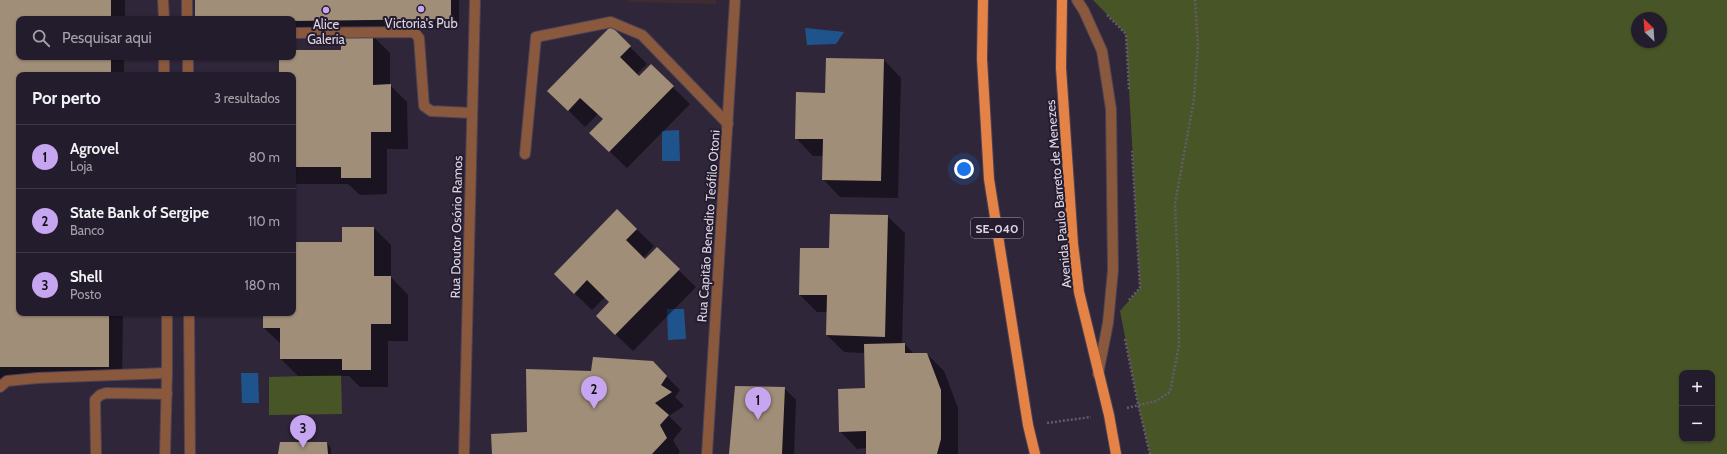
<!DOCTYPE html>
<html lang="pt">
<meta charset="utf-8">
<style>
:root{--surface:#231c2c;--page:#2b2534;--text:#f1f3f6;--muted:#a3a1a9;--line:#403a48;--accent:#c6a6f0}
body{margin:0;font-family:Cabin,sans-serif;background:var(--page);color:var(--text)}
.controls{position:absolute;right:12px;bottom:12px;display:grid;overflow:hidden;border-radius:8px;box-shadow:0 1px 3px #0004}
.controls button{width:36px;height:36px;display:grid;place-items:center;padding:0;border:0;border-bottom:1px solid var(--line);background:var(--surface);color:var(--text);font:20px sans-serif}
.compass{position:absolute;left:1631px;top:12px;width:36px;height:36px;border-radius:50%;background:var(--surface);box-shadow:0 1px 3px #0004;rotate:335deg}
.you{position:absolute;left:964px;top:169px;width:14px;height:14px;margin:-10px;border:3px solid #fff;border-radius:50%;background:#1a73e8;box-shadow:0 0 0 6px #1a73e833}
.badge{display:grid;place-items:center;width:26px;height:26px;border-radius:50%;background:var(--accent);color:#111;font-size:13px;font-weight:700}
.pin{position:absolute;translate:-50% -33px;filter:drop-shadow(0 1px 2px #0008)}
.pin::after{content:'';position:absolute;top:21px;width:14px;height:12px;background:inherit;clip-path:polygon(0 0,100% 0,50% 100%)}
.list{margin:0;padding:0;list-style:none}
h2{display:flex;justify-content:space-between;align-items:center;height:52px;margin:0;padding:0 16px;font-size:17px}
h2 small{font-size:13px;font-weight:400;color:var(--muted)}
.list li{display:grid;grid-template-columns:26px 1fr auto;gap:12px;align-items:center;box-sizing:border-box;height:64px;padding:0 16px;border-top:1px solid var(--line)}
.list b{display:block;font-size:15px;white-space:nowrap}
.list p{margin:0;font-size:13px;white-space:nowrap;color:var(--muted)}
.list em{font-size:13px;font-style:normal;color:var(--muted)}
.icon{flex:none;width:22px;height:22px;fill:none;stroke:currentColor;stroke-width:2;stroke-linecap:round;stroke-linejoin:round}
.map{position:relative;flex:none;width:1727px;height:454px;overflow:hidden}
.search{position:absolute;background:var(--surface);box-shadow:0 1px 3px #0004;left:16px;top:16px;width:280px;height:44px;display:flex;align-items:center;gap:10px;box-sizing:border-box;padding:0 14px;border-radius:8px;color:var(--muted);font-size:15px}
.panel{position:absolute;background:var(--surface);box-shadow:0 1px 3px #0004;left:16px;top:72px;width:280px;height:244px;border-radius:8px}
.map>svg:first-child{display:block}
.commercial{fill:#3f2c31}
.green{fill:#485526;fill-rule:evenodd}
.water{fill:#1f538c}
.shadow{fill:#0007}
.building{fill:#a08e78}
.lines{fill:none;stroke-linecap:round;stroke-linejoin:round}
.service-casing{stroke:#4b4255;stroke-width:12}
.minor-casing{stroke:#4b4255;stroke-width:12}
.tertiary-casing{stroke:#4b4255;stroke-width:12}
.primary-casing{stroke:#4b4255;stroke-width:12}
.path{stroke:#645c6e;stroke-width:2.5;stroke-dasharray:2 2;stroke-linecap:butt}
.service{stroke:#89583d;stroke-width:10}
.minor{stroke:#89583d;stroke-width:10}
.tertiary{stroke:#89583d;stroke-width:10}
.primary{stroke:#e58245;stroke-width:10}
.poi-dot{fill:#c6a6f0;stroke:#251c2f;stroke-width:1.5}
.labels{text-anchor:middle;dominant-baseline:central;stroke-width:4;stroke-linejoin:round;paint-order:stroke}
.shield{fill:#251c2f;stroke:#a59ead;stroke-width:1}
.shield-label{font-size:12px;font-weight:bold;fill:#dcd6e3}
.poi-label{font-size:13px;fill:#dcd6e3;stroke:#251c2f}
.street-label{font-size:13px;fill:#dcd6e3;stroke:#251c2f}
</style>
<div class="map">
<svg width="1727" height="454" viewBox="0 0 1727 454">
<rect width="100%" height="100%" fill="#2f263a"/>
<path class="commercial" d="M 629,0 L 716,0 L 716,4 L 629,2 Z"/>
<path class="green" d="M 1093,0 L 1727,0 L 1727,454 L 1150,454 L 1138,404 L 1120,311 L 1140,288 L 1126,34 ZM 1637,18 L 1661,18 L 1661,42 L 1637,42 ZM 1682,373 L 1712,373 L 1712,439 L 1682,439 Z
M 341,375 L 342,414 L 269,415 L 269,377 Z"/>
<path class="water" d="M 805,28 L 844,32 L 836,44 L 807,45 Z
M 679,130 L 680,161 L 662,161 L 662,131 Z
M 667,309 L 684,309 L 686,339 L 668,340 Z
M 241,373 L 258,373 L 259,403 L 242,403 Z"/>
<path class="shadow" d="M 0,0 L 125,0 L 125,19 L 19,19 L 19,57 L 124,57 L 124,75 L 19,75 L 19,313 L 123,313 L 122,381 L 0,381 Z
M 196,0 L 459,0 L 459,27 L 405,28 L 371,34 L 390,53 L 390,85 L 407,102 L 408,149 L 387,149 L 387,194 L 360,195 L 348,184 L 297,184 L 293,179 L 293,75 L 280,75 L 280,57 L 293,57 L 293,51 L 342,51 L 342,35 L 293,35 L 293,19 L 196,19 Z
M 611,28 L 647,64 L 636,75 L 639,78 L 651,66 L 690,104 L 627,168 L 608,150 L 604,120 L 598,114 L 585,127 L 549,91 Z
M 884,60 L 901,78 L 898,198 L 840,197 L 823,179 L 824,156 L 813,156 L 796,138 Z
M 617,210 L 654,246 L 643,258 L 646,261 L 657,249 L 696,287 L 633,351 L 614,333 L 611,302 L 605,297 L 592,310 L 572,291 Z
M 887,216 L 905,233 L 902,344 L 905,344 L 914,354 L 927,354 L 944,371 L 958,408 L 958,454 L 867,454 L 867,448 L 857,449 L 840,431 L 866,389 L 865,353 L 844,352 L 827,335 L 828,312 L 817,312 L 800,295 L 830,249 Z
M 374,228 L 391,245 L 391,277 L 408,295 L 408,341 L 388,341 L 388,387 L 360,387 L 349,376 L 298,376 L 281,359 L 281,344 L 264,328 L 264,313 L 293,313 L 293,243 L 343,243 Z
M 666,376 L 680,390 L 675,397 L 684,406 L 669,416 L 682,429 L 673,440 L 680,452 L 678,454 L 493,454 L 528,432 Z
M 784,388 L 796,400 L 794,454 L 730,454 Z
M 327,443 L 331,448 L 331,454 L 279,454 Z"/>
<path class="building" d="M 0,0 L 111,0 L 111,19 L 19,19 L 19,57 L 111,57 L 111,75 L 19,75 L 19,313 L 109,313 L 109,367 L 0,367 Z
M 195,0 L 451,0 L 451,19 L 293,21 L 293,19 L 195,19 Z
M 611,26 L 631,46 L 620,57 L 639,76 L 651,64 L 674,86 L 609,152 L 589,133 L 603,119 L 580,98 L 568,111 L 547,91 Z
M 341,34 L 373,34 L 373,85 L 391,84 L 391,132 L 371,132 L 371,178 L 341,178 L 341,167 L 293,167 L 293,75 L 279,75 L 279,57 L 293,57 L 293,50 L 341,50 Z
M 826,58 L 884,59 L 881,181 L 822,180 L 823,139 L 795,139 L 796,92 L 825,93 Z
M 617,209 L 637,229 L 626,240 L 645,259 L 657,247 L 680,269 L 615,335 L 596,316 L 609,302 L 587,280 L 574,294 L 554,274 Z
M 830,214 L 888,215 L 885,337 L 826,335 L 827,295 L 799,295 L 800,248 L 829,248 Z
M 342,227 L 374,227 L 374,276 L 391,276 L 391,324 L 371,324 L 371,370 L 342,370 L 342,359 L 280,359 L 280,328 L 263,328 L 263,313 L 293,313 L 293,242 L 342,242 Z
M 905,343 L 905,353 L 927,353 L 941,390 L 941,439 L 937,454 L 866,454 L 866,431 L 839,432 L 838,389 L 865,388 L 864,344 Z
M 593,357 L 653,361 L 667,376 L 661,385 L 672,392 L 655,403 L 669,415 L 660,425 L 667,438 L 652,454 L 492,454 L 491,434 L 527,432 L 526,369 L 591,371 Z
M 735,386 L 785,387 L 782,454 L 729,454 Z
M 280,442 L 327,442 L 328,454 L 278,454 Z"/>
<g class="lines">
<g class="service-casing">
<path id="service" d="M 1077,0 L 1084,11 L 1102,51 L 1111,109 L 1113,270 L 1108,323 L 1098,374
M 293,33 L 414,32 L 419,38 L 424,106 L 431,111 L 472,113
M 525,154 L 536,37 L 611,22 L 642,35 L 728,124
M 0,387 L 7,381 L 38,378 L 167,373
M 96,454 L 95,400 L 100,395 L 106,393 L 167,394"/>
</g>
<g class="minor-casing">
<path id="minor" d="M 464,454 L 475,0
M 707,454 L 735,0"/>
</g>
<g class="tertiary-casing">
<path id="tertiary" d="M 163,0 L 164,19
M 187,0 L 187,19
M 164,57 L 164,75
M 188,57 L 188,75
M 189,313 L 190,454
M 165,454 L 167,373 L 167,313"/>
</g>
<g class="primary-casing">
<path id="primary" d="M 983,0 L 982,59 L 989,179 L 1028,425 L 1035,454
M 1062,0 L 1061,68 L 1073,244 L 1079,292 L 1109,415 L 1116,454"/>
</g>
<path class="path" d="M 1107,15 L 1126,34 L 1129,90
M 1129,300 L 1140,288 L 1132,151
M 1125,339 L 1138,404 L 1150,454
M 1127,408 L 1156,401 L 1170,392 L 1179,345 L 1178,271 L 1175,204 L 1194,99 L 1198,45 L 1195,0
M 1047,423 L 1091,417"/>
<use href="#service" class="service"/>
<use href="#minor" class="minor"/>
<use href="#tertiary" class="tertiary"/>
<use href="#primary" class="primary"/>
</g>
<g class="poi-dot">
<circle cx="421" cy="9" r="4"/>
<circle cx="326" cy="10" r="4"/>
</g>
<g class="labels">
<rect class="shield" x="971" y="218" width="52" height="20" rx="3"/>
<g class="shield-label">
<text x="997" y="228">SE-040</text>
</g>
<g class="poi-label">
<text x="421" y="23">Victoria's Pub</text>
<text x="326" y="24">Alice<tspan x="326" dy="15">Galeria</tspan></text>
</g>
<g class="street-label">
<text transform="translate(1058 194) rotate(-95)">Avenida Paulo Barreto de Menezes</text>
<text transform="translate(708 226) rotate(-86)">Rua Capitão Benedito Teófilo Otoni</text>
<text transform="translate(456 227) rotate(-89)">Rua Doutor Osório Ramos</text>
</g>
</g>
</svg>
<div class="controls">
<button>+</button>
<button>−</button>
</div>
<svg class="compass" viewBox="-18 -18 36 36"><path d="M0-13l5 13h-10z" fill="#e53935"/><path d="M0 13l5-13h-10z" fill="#a3a1a9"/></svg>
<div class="you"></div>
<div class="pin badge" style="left:758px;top:420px">1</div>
<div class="pin badge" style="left:594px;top:409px">2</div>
<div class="pin badge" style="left:303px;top:448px">3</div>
<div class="search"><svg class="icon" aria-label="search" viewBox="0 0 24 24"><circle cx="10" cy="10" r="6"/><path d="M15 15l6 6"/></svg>Pesquisar aqui</div>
<section class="panel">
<h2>Por perto<small>3 resultados</small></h2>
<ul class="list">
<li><span class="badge">1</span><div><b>Agrovel</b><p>Loja</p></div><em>80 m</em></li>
<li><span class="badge">2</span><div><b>State Bank of Sergipe</b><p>Banco</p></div><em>110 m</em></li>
<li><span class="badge">3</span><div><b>Shell</b><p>Posto</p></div><em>180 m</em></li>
</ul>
</section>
</div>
